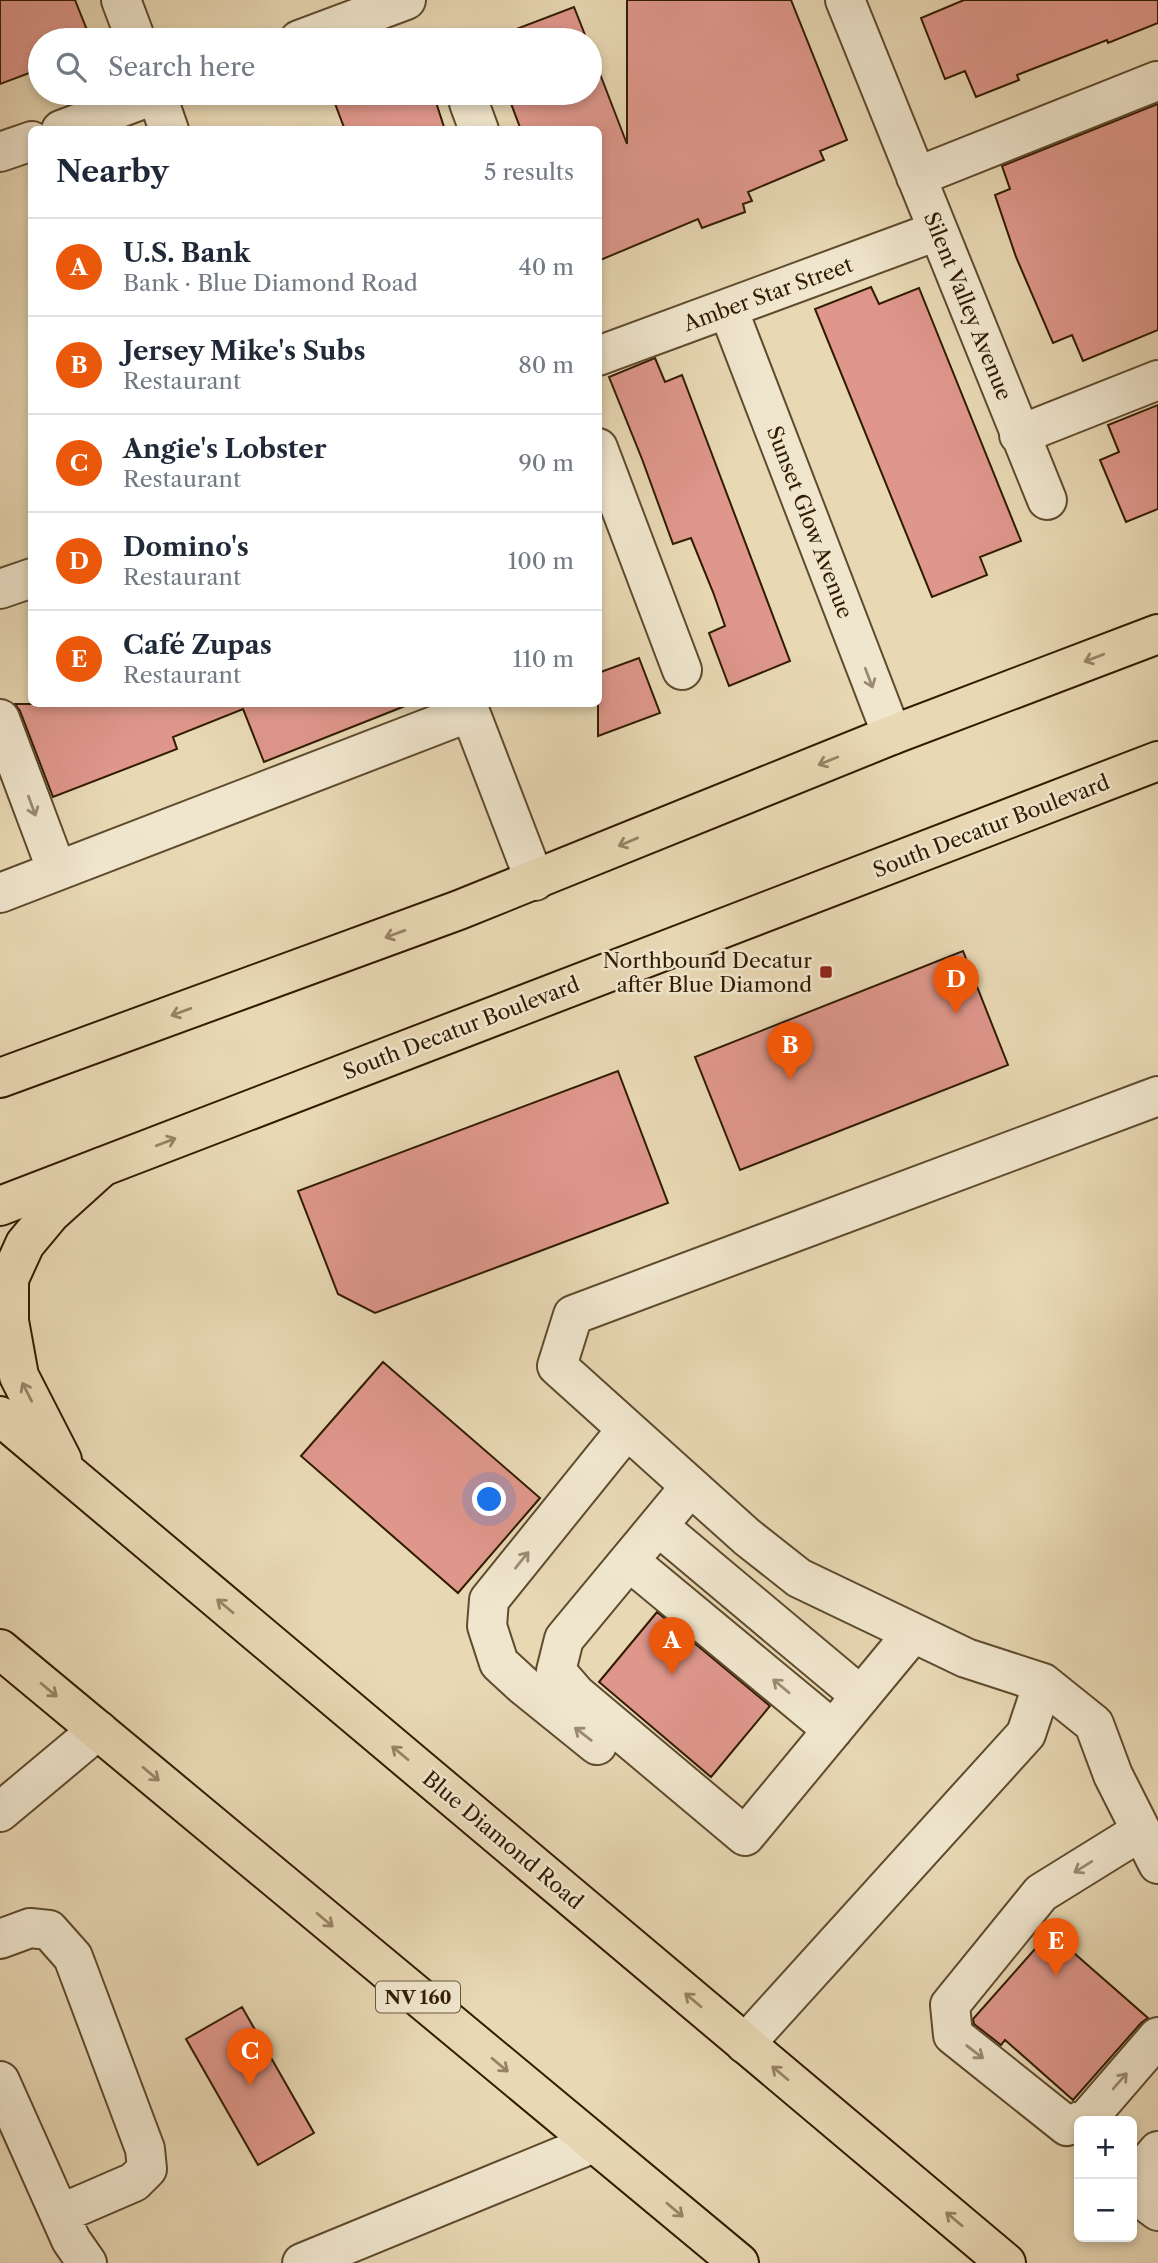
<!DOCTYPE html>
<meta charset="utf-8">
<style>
:root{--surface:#fff;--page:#f2f2f3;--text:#1f2937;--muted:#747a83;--line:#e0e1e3;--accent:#ea580c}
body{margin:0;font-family:"Libre Caslon Text",serif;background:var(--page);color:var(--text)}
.controls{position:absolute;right:21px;bottom:21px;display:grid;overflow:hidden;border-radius:10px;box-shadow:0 4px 10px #0003}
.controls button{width:63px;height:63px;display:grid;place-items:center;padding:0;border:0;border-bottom:2px solid var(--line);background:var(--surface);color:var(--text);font:35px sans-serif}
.you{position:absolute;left:490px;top:1500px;width:24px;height:24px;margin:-18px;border:5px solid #fff;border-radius:50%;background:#1a73e8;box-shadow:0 0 0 10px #1a73e833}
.badge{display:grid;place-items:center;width:46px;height:46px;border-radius:50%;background:var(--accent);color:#fff;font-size:23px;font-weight:700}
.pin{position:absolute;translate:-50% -58px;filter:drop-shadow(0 2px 4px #0008)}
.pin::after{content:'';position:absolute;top:37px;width:24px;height:21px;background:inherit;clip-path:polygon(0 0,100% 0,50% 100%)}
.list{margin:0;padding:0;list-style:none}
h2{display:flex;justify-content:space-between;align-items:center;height:91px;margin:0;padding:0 28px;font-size:30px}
h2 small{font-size:23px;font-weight:400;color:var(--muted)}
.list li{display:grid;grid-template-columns:46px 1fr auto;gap:21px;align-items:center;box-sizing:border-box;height:98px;padding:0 28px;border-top:2px solid var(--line)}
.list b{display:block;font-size:26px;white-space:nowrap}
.list p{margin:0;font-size:23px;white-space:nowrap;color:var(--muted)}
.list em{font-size:23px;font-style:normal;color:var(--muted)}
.icon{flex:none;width:38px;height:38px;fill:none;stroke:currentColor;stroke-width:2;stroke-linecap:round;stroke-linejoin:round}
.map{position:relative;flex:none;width:1158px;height:2263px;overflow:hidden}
.search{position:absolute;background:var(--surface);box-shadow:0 4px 10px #0003;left:28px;top:28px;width:574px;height:77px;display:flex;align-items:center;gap:18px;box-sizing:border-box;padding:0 24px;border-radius:38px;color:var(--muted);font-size:26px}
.panel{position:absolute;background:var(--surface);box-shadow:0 4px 10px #0003;left:28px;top:126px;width:574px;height:581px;border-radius:10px}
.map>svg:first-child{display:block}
.building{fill:#df978c;stroke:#311c00;stroke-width:2}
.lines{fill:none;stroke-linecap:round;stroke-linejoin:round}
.minor-casing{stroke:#5f4b2d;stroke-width:42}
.major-casing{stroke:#311c00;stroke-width:42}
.highway-casing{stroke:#311c00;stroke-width:42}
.minor{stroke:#f0e6ce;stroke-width:38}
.major{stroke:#e8d8b4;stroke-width:38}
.highway{stroke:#e8d8b4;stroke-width:38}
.oneway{stroke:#968363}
.oneway2{stroke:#9a8b71}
.poi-dot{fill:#8f2418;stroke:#f0e6ce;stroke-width:2.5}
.labels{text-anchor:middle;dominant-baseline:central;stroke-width:5;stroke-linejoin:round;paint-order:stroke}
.shield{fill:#f0e6ce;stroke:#6a593e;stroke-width:2}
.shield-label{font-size:19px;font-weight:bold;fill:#311c00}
.street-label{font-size:21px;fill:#311c00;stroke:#f0e6ce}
.poi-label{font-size:21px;fill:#311c00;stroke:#f0e6ce;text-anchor:end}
</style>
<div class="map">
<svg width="1158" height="2263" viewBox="0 0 1158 2263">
<rect width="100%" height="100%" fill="#e8d8b4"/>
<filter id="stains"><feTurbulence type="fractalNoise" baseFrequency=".00286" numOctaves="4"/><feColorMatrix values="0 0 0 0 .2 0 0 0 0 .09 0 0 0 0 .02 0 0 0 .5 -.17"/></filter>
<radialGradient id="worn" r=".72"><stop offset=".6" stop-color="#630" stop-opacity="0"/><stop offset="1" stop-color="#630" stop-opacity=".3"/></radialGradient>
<path class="building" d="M 0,0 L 75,0 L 91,40 L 40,40 L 40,69 L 0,84 Z
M 627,0 L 791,0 L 847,140 L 820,151 L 824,160 L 748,192 L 752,201 L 743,204 L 745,212 L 702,228 L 698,219 L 598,261 L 598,130 L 521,130 L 507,93 L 590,93 L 590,48 L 627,144 Z
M 964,0 L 1158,0 L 1158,23 L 1108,43 L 1107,40 L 1017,75 L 1019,80 L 976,97 L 965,71 L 945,79 L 921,18 Z
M 574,7 L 587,40 L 514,40 L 511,31 Z
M 331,93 L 433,93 L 445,130 L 345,130 Z
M 1158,104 L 1158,330 L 1083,361 L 1072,335 L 1053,343 L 1016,257 L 995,195 L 1010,189 L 1002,166 Z
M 871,287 L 879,304 L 919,288 L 1021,541 L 980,557 L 987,575 L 932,597 L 815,309 Z
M 655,358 L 665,382 L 682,375 L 790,661 L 729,686 L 709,633 L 725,626 L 713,592 L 691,538 L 673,544 L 642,459 L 609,377 Z
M 1158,405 L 1158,509 L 1126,522 L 1100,460 L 1119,452 L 1108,425 Z
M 639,658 L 660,713 L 598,736 L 598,673 Z
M 15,704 L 405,704 L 405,706 L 264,762 L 243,709 L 173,737 L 177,749 L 53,797 L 20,711 Z
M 963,951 L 1008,1065 L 740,1170 L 695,1057 Z
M 618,1071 L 668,1203 L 375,1313 L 338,1294 L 298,1191 Z
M 383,1362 L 540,1498 L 458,1593 L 301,1456 Z
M 657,1612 L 770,1706 L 711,1777 L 599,1682 Z
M 1050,1932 L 1148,2018 L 1141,2023 L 1073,2100 L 1005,2040 L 1001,2045 L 974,2024 L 973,2019 Z
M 242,2007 L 314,2133 L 258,2165 L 186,2039 Z"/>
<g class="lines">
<g class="minor-casing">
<path id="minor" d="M 121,0 L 136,40
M 845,0 L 1047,500
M 299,40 L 406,0
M 156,93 L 169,130
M 469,103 L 479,130
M 61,130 L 159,93
M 0,152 L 32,141
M 916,177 L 1157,81
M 728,309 L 892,735
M 598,356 L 937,231
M 1019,435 L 1158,380
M 598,448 L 682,670
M 0,589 L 32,578
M 467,704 L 535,881
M 0,719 L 57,871
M 0,893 L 470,712
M 690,1487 L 564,1639 L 556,1671 L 576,1694 L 745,1836 L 913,1633
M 658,1526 L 861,1696
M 629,1561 L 833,1730
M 1043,1683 L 1094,1724 L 1113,1775 L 1158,1864
M 597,1745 L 524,1686 L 499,1663 L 487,1626 L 489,1600 L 627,1429
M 0,1812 L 98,1730
M 0,1939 L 30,1928 L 49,1930 L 73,1957 L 145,2149 L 147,2169 L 134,2182 L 60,2214
M 745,2044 L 1026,1734 L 1043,1683 L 966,1658 L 799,1578 L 747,1537 L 557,1366 L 573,1315 L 1158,1096
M 0,2081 L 71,2240 L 87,2263
M 1080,2121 L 1088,2118 L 1158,2037
M 1079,2122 L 1067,2126 L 953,2035 L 950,2005 L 1041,1893 L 1141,1831
M 1158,2151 L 1136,2177 L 1146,2202 L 1158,2211
M 302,2263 L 594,2143"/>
</g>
<g class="major-casing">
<path id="major" d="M 0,1078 L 459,910 L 892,735 L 1158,634
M 0,1206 L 1158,761"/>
</g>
<g class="highway-casing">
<path id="highway" d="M 0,1416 L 1006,2263
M 62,1460 L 19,1376 L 9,1321 L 9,1279 L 25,1244 L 50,1214 L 102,1167
M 0,1649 L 739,2263"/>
</g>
<use href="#minor" class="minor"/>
<use href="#major" class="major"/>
<use href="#highway" class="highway"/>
</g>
<defs><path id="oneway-shaft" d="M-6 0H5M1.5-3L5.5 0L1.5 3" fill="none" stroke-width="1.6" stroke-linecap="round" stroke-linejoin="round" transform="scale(1.75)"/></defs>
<g class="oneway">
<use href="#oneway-shaft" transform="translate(1094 658) rotate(159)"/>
<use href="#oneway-shaft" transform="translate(828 761) rotate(158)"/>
<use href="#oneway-shaft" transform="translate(628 842) rotate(157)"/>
<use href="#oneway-shaft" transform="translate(395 934) rotate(160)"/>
<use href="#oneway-shaft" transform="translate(181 1012) rotate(160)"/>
<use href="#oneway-shaft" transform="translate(166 1142) rotate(-21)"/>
<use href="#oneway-shaft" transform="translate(27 1392) rotate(-117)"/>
<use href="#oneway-shaft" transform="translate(225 1606) rotate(-140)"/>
<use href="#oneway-shaft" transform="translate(49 1690) rotate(40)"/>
<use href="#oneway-shaft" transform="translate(400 1753) rotate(-140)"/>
<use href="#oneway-shaft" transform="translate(151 1774) rotate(40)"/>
<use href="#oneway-shaft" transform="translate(325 1920) rotate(40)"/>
<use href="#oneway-shaft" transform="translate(693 2000) rotate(-140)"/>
<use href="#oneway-shaft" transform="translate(500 2065) rotate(40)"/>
<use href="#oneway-shaft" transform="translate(780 2073) rotate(-140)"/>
<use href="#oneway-shaft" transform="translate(675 2210) rotate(40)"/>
<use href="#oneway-shaft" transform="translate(954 2219) rotate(-140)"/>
</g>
<g class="oneway2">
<use href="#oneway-shaft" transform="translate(869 678) rotate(69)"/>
<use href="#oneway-shaft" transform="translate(32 806) rotate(70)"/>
<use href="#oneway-shaft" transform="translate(522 1560) rotate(-51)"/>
<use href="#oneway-shaft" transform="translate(781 1686) rotate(-140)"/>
<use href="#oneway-shaft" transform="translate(583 1734) rotate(-142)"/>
<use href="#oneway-shaft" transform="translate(1083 1867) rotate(148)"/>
<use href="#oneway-shaft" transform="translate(975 2052) rotate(38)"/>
<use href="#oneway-shaft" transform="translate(1120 2081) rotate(-49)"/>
</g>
<rect class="poi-dot" x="819" y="965" width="14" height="14" rx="3.5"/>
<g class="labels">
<rect class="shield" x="376" y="1981.5" width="84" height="31" rx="5"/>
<g class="shield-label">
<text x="418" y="1997">NV 160</text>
</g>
<g class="street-label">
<text transform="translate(768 294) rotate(-20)">Amber Star Street</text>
<text transform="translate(968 306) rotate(68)">Silent Valley Avenue</text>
<text transform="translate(810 522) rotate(69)">Sunset Glow Avenue</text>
<text transform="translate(991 826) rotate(-21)">South Decatur Boulevard</text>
<text transform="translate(461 1028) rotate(-21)">South Decatur Boulevard</text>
<text transform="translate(503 1840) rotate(40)">Blue Diamond Road</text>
</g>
<g class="poi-label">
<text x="812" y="960">Northbound Decatur<tspan x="812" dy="24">after Blue Diamond</tspan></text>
</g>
</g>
<rect width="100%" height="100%" filter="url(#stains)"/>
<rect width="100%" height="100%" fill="url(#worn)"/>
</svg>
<div class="controls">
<button>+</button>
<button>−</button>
</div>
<div class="you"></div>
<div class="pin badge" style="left:672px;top:1675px">A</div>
<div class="pin badge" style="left:790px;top:1080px">B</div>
<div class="pin badge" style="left:250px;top:2086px">C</div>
<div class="pin badge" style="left:956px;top:1014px">D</div>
<div class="pin badge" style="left:1056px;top:1976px">E</div>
<div class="search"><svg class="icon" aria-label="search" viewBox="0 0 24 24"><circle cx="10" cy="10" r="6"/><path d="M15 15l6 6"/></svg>Search here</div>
<section class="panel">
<h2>Nearby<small>5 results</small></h2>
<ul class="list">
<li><span class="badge">A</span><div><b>U.S. Bank</b><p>Bank · Blue Diamond Road</p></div><em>40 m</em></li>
<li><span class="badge">B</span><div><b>Jersey Mike's Subs</b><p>Restaurant</p></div><em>80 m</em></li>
<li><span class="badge">C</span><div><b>Angie's Lobster</b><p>Restaurant</p></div><em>90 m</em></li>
<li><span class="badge">D</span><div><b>Domino's</b><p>Restaurant</p></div><em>100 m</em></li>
<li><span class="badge">E</span><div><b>Café Zupas</b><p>Restaurant</p></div><em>110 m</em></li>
</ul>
</section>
</div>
